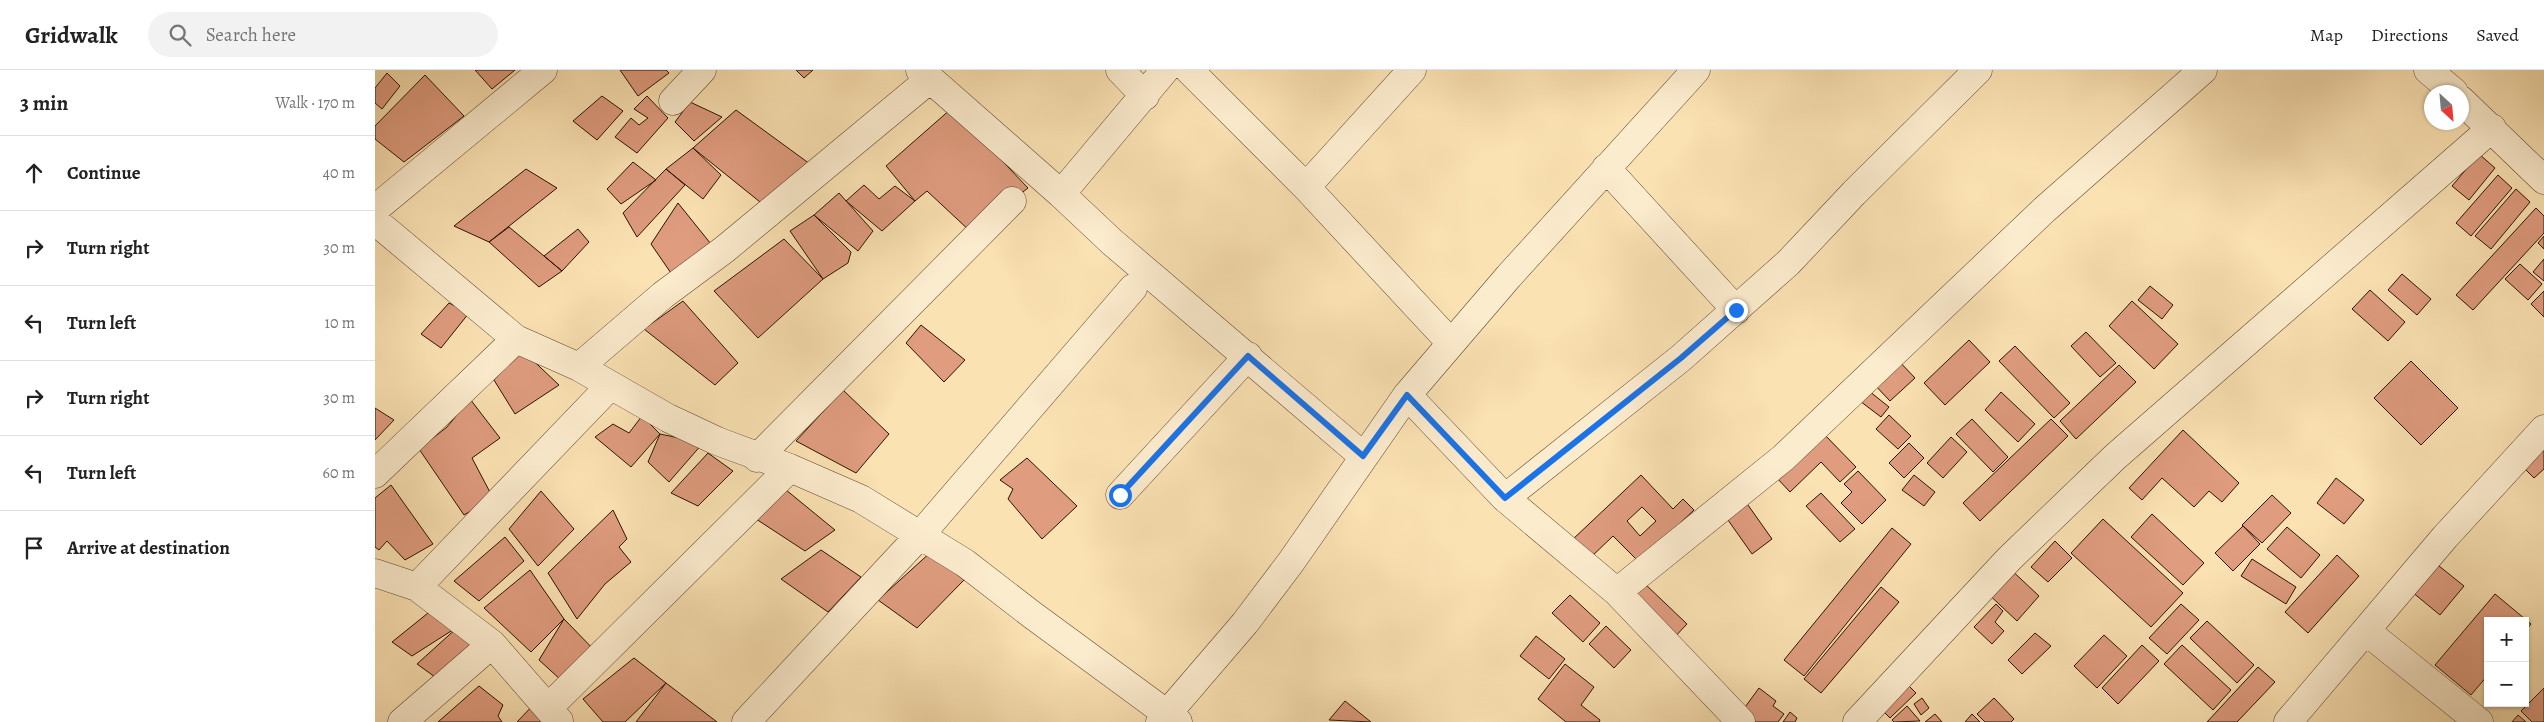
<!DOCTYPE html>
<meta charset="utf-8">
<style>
:root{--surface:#fff;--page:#f2f2f2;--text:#222;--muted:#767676;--line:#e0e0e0}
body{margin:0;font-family:Alegreya,serif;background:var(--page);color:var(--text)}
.controls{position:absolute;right:15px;bottom:15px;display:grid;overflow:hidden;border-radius:0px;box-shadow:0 1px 4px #0004}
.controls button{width:45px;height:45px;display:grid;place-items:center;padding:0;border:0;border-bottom:1px solid var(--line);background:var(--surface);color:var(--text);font:25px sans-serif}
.compass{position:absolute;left:2049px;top:15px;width:45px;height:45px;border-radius:50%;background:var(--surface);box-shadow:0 1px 4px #0004;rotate:154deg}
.stop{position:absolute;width:15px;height:15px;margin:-11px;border:4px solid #1a73e8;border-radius:50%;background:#fff}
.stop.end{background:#1a73e8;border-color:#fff;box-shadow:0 1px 5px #0008}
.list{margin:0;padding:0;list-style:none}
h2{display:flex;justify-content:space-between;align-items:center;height:65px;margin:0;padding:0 20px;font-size:21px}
h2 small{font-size:16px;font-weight:400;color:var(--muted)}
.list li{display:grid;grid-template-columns:32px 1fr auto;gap:15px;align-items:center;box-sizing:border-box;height:75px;padding:0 20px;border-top:1px solid var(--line)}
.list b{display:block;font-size:19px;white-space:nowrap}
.list em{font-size:16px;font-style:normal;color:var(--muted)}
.icon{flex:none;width:28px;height:28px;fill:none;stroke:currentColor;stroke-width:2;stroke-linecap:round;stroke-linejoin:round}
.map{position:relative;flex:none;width:2169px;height:652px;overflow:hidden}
header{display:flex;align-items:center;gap:30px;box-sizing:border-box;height:70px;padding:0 25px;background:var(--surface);border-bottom:1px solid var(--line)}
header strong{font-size:24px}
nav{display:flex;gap:28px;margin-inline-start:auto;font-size:18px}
.search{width:350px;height:45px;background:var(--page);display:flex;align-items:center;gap:12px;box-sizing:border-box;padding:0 18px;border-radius:28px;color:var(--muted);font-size:19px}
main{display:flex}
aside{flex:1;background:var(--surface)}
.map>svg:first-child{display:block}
.building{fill:#df9c7f;stroke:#2b1200;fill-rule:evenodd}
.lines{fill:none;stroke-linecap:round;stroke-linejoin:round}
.street-casing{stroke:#5f462d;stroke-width:29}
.street{stroke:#fcecce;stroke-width:28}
.route{stroke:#1a73e8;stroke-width:6}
</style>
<header>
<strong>Gridwalk</strong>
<div class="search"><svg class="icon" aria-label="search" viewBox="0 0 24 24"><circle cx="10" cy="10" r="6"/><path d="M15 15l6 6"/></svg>Search here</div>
<nav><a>Map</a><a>Directions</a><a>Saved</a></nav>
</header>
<main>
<aside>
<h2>3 min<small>Walk · 170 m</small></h2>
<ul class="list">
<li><svg class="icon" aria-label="ahead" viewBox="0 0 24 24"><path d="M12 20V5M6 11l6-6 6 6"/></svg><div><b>Continue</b></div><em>40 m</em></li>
<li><svg class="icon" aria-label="right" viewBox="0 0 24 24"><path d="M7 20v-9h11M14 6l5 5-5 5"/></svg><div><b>Turn right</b></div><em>30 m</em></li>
<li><svg class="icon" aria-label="left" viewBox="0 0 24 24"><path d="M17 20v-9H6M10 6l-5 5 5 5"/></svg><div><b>Turn left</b></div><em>10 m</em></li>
<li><svg class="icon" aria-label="right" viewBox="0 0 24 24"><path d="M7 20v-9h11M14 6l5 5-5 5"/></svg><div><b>Turn right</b></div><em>30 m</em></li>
<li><svg class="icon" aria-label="left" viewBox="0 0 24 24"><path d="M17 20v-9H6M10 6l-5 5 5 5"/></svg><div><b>Turn left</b></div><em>60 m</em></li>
<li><svg class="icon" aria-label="arrive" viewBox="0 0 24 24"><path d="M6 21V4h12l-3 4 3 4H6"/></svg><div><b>Arrive at destination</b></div></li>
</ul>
</aside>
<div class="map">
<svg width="2169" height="652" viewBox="0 0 2169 652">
<rect width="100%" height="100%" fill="#fbe2b3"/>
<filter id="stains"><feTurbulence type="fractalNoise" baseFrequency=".004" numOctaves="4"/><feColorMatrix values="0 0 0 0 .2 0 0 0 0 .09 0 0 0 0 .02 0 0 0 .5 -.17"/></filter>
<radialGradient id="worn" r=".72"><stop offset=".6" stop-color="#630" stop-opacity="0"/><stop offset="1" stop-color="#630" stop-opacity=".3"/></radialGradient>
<path class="building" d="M 100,0 L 140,0 L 117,19 Z
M 245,0 L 291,0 L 294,3 L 263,26 Z
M 421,0 L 438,0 L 429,8 Z
M 12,3 L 25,16 L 7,39 L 0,33 L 0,18 Z
M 50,5 L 89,46 L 29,92 L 0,69 L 0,56 Z
M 227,26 L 248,41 L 222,70 L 198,51 Z
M 272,26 L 293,48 L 262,83 L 240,67 L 256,48 L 264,55 L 273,48 L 259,39 Z
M 315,32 L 347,47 L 319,71 L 300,52 Z
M 577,38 L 653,118 L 596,162 L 552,121 L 540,131 L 511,96 Z
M 361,40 L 435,94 L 390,136 L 318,78 Z
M 318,78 L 346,105 L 328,129 L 291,99 Z
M 2104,84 L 2120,98 L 2094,130 L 2077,116 Z
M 258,92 L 281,110 L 246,134 L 232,119 Z
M 151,99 L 182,118 L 114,172 L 79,156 Z
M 291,99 L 310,115 L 262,167 L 248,143 Z
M 2123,105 L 2137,118 L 2096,166 L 2081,153 Z
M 489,115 L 504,129 L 520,116 L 540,131 L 507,161 L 471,131 Z
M 2141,119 L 2155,132 L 2116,179 L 2100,166 Z
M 464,123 L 498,161 L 483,181 L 439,145 Z
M 303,133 L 340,179 L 298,206 L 276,174 Z
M 2161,138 L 2169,146 L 2169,163 L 2098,240 L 2081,225 Z
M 439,145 L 476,182 L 473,193 L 448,209 L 415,161 Z
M 134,157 L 169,186 L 187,201 L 164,217 L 114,172 Z
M 203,159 L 214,172 L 187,201 L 169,186 Z
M 2169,166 L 2169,179 L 2163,173 Z
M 409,169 L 448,209 L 383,268 L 339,221 Z
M 2169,189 L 2169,211 L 2158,202 Z
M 2145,194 L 2167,214 L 2153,230 L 2130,209 Z
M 2027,204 L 2056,229 L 2042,245 L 2013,220 Z
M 1775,216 L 1798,235 L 1787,249 L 1763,230 Z
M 1995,220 L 2030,252 L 2013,271 L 1977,239 Z
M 2169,221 L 2169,247 L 2156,234 Z
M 308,231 L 363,293 L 340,315 L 269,259 Z
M 1757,231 L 1803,274 L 1779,299 L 1734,256 Z
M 74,233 L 94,243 L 66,278 L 46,264 Z
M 546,255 L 590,290 L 569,312 L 531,273 Z
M 1711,262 L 1741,293 L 1725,307 L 1696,276 Z
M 1594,270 L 1615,292 L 1570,335 L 1549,313 Z
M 1640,276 L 1695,333 L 1679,348 L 1624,291 Z
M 147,280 L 184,315 L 140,344 L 119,310 Z
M 1522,289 L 1540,308 L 1515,331 L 1497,312 Z
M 2036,291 L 2083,338 L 2046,375 L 1999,328 Z
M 1744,295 L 1761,312 L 1701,369 L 1685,351 Z
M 1489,317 L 1514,337 L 1506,347 L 1481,328 Z
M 468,320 L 514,364 L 481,403 L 421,371 Z
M 1626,322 L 1660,354 L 1643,372 L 1610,340 Z
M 95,329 L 125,368 L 97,388 L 118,428 L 89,445 L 44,379 L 72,357 Z
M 0,338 L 19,350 L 0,370 Z
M 1514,345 L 1536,366 L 1523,379 L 1501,359 Z
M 267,346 L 285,364 L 256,397 L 220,367 L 238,354 L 254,363 Z
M 1597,349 L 1633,387 L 1618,402 L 1581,364 Z
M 1676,349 L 1693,366 L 1605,451 L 1588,433 Z
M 1808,360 L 1864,413 L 1847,432 L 1834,421 L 1819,437 L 1787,408 L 1767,430 L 1754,418 Z
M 1447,362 L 1481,397 L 1465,412 L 1446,392 L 1415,422 L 1400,406 Z
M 285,364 L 328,373 L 294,412 L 273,392 Z
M 1576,367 L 1592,382 L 1568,408 L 1552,393 Z
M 1534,373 L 1549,388 L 1529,408 L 1514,393 Z
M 2169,379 L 2169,399 L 2159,408 L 2148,397 Z
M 333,383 L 358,401 L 323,436 L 296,423 Z
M 652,388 L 702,436 L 667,469 L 633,429 L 638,419 L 625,410 Z
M 1483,401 L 1511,430 L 1487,454 L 1466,433 L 1477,422 L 1469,414 Z
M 1266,405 L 1298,439 L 1308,429 L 1319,440 L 1264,492 L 1238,466 L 1214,489 L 1197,470 ZM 1267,437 L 1281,451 L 1265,466 L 1252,451 Z
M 1539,405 L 1560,422 L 1549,436 L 1527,420 Z
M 1961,408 L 1989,430 L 1969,454 L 1942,433 Z
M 16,415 L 58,474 L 30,490 L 12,471 L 4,480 L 0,477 L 0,428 Z
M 405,415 L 460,460 L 430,481 L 378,447 Z
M 166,421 L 199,459 L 163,496 L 134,459 Z
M 1446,423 L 1480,459 L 1465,472 L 1431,436 Z
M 1897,425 L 1916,443 L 1887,473 L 1867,455 Z
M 1368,428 L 1397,469 L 1377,484 L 1348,443 Z
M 238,440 L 252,469 L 244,477 L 256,492 L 230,514 L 202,549 L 173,503 Z
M 1777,444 L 1829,493 L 1808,515 L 1756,467 Z
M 1728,449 L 1808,523 L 1776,557 L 1696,483 Z
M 1868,456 L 1885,474 L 1858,501 L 1840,483 Z
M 1912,457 L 1945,485 L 1926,508 L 1892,479 Z
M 1517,458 L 1536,474 L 1429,606 L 1409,590 Z
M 130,467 L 149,491 L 104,531 L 79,511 Z
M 1680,471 L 1697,488 L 1673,512 L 1656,497 Z
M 446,480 L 486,507 L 453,542 L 406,509 Z
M 557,481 L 589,510 L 542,558 L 503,530 Z
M 1962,485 L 1984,506 L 1933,563 L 1910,542 Z
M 2054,488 L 2089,516 L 2065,545 L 2031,517 Z
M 1877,489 L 1921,517 L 1911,534 L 1866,506 Z
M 1631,495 L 1664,526 L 1642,551 L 1608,519 Z
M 155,500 L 189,549 L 156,582 L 109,538 Z
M 1268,512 L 1312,554 L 1296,571 L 1252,529 Z
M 1506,517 L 1524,532 L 1446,623 L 1429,609 Z
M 2120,524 L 2156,554 L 2150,561 L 2150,551 L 2113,551 L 2113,605 L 2096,625 L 2060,595 Z
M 1195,525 L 1225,553 L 1208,572 L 1177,543 Z
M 1621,534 L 1628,541 L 1620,552 L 1629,561 L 1617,574 L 1599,557 Z
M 1806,534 L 1824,550 L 1792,584 L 1774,568 Z
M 63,535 L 84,556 L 37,586 L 17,572 Z
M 189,549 L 225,586 L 186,610 L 164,590 Z
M 1832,551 L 1879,595 L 1862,613 L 1815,568 Z
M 84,556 L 105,578 L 67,612 L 42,594 Z
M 1231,556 L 1256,580 L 1239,598 L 1214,574 Z
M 1660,563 L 1676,576 L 1647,604 L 1633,590 Z
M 1729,565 L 1752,586 L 1722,618 L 1699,596 Z
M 1161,566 L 1190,589 L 1174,609 L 1145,586 Z
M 1767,575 L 1784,591 L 1743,634 L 1727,618 Z
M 1807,575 L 1856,620 L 1838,640 L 1789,594 Z
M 259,588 L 291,613 L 250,652 L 228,652 L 208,629 Z
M 1190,594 L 1219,617 L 1206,635 L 1225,650 L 1224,652 L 1191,652 L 1163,629 Z
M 1883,597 L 1900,612 L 1862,652 L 1832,652 Z
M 291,613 L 342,652 L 261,652 Z
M 1532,614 L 1541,623 L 1515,648 L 1506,639 Z
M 104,616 L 128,635 L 123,646 L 127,652 L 63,652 Z
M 1384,618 L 1401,631 L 1398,636 L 1409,644 L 1403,652 L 1376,652 L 1365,644 Z
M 2169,618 L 2169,652 L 2157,652 L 2146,641 Z
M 1547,628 L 1554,638 L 1546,645 L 1539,634 Z
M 1619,628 L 1639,649 L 1636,652 L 1610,652 L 1602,644 Z
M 970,631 L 996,652 L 954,650 Z
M 161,632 L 180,652 L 142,652 Z
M 1532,636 L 1545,651 L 1519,652 L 1517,650 Z
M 1415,642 L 1422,648 L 1420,652 L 1408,652 Z
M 1560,644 L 1567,652 L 1550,652 Z
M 1597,644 L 1605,652 L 1590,652 Z
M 2143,645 L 2151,652 L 2137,652 Z"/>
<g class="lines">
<g class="street-casing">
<path id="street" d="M 545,0 L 686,124
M 745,0 L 770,26
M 790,0 L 686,124 L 737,172 L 988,386
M 814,0 L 931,117 L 1075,272
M 2053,0 L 2079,22
M 2086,30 L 2169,110
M 298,31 L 327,0
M 1231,98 L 1361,240
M 931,117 L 1037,0
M 0,139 L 168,0
M 0,151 L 141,269 L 204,297 L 293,348 L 342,371 L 415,398 L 486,429 L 590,493 L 656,544 L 803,652
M 204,297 L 288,225 L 350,179 L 555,9
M 1032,325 L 1130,428 L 1242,522 L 1366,652
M 382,388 L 637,131
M 0,404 L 141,269
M 745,425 L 873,286
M 1130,428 L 1306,288 L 1413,193 L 1479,123 L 1603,0
M 0,503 L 42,517 L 117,574 L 184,651
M 42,517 L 235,316
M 1242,522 L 1408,388 L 1669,140 L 1828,0
M 1991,561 L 2104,652
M 173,638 L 415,398
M 27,652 L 117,574
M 371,652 L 546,464 L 758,218
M 785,652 L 870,553 L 916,492 L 1032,325 L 1134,206 L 1321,0
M 1482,652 L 1634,489 L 1740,387 L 2117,58
M 1913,652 L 2070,467 L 2169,359"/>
</g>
<use href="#street" class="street"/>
</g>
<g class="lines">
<path class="route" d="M 745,425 L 873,286 L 988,386 L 1032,325 L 1130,428 L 1306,288 L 1361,240"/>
</g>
<rect width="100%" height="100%" filter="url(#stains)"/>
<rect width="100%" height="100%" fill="url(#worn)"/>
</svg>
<div class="controls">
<button>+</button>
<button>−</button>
</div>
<svg class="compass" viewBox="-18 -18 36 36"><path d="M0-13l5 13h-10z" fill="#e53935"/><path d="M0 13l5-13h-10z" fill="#767676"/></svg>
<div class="stop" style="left:745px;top:425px"></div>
<div class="stop end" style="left:1361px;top:240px"></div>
</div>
</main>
